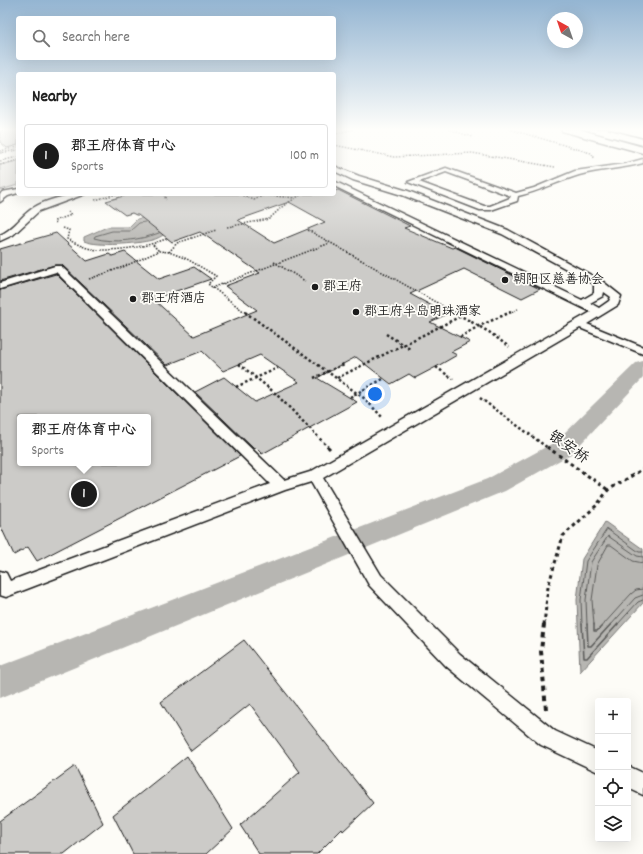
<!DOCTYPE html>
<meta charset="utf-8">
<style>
:root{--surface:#fff;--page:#f6f6f6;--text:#222;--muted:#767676;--line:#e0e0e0;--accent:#1c1c1c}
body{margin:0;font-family:Dekko,"LXGW WenKai TC",sans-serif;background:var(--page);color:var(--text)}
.controls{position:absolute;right:12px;bottom:12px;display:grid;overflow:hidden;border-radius:4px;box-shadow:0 4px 16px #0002}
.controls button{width:36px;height:36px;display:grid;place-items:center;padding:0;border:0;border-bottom:1px solid var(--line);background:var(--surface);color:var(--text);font:20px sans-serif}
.compass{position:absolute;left:547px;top:12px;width:36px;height:36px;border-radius:50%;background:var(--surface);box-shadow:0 4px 16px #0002;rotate:320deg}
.you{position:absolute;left:375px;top:394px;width:14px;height:14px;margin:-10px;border:3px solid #fff;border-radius:50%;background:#1a73e8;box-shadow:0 0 0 6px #1a73e833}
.badge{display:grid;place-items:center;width:26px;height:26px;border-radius:50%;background:var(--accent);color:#fff;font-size:13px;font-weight:700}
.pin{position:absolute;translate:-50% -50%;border:2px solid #fff;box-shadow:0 1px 4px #0006}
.popup{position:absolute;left:17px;top:414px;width:134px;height:52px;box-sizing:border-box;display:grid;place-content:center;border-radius:4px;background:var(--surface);filter:drop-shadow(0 1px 3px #0005);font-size:13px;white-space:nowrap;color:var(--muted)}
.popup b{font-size:15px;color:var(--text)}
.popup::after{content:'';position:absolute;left:50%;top:100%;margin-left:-8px;border:8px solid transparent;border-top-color:var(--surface)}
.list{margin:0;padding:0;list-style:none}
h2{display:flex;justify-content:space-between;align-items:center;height:52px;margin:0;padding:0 16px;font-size:17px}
h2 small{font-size:13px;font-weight:400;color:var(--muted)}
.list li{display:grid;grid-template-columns:26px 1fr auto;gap:12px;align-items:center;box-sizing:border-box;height:64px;margin:0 8px 8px;padding:0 8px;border:1px solid var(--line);border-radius:4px}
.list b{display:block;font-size:15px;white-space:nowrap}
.list p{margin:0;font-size:13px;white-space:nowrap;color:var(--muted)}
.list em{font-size:13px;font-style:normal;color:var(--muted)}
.icon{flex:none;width:22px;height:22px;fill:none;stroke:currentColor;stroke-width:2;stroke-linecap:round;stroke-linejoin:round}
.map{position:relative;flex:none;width:643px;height:854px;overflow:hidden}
.search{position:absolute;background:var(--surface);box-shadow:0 4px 16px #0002;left:16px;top:16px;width:320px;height:44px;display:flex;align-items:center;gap:10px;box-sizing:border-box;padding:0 14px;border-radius:4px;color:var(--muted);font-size:15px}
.panel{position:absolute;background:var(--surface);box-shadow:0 4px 16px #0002;left:16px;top:72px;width:320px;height:124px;border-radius:4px}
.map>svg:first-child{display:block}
.green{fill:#e0dfdb;stroke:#7e7e7c}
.water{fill:#b7b6b2;stroke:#797876}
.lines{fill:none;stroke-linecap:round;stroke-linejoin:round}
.shore-far1{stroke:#5a5a58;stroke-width:1}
.shore{stroke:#5a5a58;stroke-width:1.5}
.canal{fill:#b7b6b2;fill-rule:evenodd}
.building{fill:#cccbc8;stroke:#1c1c1c;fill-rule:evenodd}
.service-casing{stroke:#1c1c1c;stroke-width:3}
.tertiary-casing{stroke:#1c1c1c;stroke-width:3}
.trunk-casing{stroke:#1c1c1c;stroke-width:3}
.path-far3{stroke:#1c1c1c;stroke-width:1.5;stroke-dasharray:1.5 1.5;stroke-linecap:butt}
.path-far2{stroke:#1c1c1c;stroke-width:2.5;stroke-dasharray:2.5 2.5;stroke-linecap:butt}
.path-far1{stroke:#1c1c1c;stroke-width:3;stroke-dasharray:3.5 3.5;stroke-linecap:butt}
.path{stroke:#1c1c1c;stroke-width:4;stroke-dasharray:4.5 4.5;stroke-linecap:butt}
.service{fill:#fdfcf7;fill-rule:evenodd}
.tertiary{fill:#fdfcf7;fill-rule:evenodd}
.trunk{fill:#fdfcf7;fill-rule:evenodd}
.poi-dot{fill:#1c1c1c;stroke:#fdfcf7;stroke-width:1.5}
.labels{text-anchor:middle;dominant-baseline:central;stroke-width:3.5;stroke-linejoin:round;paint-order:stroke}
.far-poi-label{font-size:13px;fill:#1c1c1c;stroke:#fdfcf7;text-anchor:start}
.street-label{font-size:15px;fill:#1c1c1c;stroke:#fdfcf7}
</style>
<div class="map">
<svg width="643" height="854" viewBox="0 0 643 854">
<rect width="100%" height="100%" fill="#fdfcf7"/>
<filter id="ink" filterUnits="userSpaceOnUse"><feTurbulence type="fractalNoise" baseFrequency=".025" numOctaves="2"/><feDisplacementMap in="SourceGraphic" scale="8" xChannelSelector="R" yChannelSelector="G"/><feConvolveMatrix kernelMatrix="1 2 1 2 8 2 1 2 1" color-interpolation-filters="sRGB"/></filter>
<g filter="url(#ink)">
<path class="green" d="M 18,161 L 18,185 L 0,190 L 0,165 Z"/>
<path class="water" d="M 160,213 L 166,233 C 162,236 157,239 152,240 C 137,244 98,247 84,241 L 84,237 L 107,227 L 129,227 L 137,219 Z
M 605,522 L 643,549 L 643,603 L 580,672 L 577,600 L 582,559 Z"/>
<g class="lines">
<path class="shore-far1" d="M 145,222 L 139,223 L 130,231 L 112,231 L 95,236 L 94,238 C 114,244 140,240 159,233
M 582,625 L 581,600 L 586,561 L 607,529 L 639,552 L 643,552
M 587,625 L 586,600 L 591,562 L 608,536 L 637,556 L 643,557
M 594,625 L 592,600 L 597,565 L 608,545 L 611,545 L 633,561 L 643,563
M 603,625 L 631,594 L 636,590 L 643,589
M 611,625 L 635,598 L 643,595
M 617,625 L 638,602 L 643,600"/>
<path class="shore" d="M 582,624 L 584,658 L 587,658 L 618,624
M 587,624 L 588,646 L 591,646 L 611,624
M 594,624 L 594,631 L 597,631 L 604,624"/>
<path class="canal" d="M 643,361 L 643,378 L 571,454 L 505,491 L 0,698 L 0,666 L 487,479 L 555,442 L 636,363 Z"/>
</g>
<path class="building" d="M 9,129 L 18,129 L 18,145 L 7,148 L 0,142 L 0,131 Z
M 338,190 L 410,226 L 404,228 L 452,248 L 455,247 L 540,289 L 522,298 L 464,269 L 410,294 L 447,314 L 430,322 L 470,342 L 451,352 L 457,355 L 436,367 L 415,378 L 409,374 L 391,384 L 356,357 L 317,378 L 357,402 L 262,454 L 256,448 L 254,449 L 195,392 L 224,377 L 255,402 L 299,382 L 260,355 L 223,371 L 202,351 L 167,365 L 62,265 L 55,265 L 0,281 L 0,249 L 56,233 L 87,261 L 109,254 L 112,256 L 125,252 L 159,279 L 194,267 L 211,279 L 153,299 L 194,336 L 257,310 L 225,286 L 260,273 L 200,232 L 172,242 L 138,215 L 136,215 L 132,213 L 125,215 L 106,201 L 131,194 L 334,194 L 334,191 ZM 289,202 L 325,222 L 274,243 L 238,220 Z
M 56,274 L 240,456 L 37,561 L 28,547 L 14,555 L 0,525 L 0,290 ZM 20,417 L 148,417 L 148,463 L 20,463 Z
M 244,640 L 373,803 L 343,831 L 342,829 L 317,854 L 259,854 L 240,825 L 300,772 L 250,704 L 191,751 L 161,702 Z
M 187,756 L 233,829 L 206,854 L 133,854 L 113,815 Z
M 75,766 L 103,823 L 64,854 L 0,854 L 0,821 Z"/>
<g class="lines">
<g class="service-casing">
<path id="service" d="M 643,159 L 643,163 C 622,169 600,169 579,175 C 559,181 540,191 518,196 L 517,201 L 491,210 L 480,210 L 408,182 L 446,168 L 516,193 L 534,188 L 575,171 L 625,164 ZM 446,172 L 511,196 L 510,198 L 490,206 L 484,206 L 419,182 Z
M 334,166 L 359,176 L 408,191 L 508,230 L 602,281 L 621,296 L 618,305 L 587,324 L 643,347 L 643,354 L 580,328 L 323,478 L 381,575 L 460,654 L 555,731 L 598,751 L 598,772 L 541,745 L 446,666 L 369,585 L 311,482 L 285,490 L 6,597 L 0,595 L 0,571 L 6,573 L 10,581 L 270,484 L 56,272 L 0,289 L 0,283 L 55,266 L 61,266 L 284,480 L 310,472 L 591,312 L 334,186 L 334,181 L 582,300 L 594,293 L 594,284 L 502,234 L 402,195 L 353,180 L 334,171 ZM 604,292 L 611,297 L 609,301 L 599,308 L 590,303 L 603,296 Z
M 18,189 L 18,193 L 8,196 L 0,202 L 0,195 L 2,192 Z
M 73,194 L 85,194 L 39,211 L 13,235 L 0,241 L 0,235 C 12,230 19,219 29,211 C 41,201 58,198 73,194 Z
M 628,766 L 643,773 L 643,795 L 628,788 Z"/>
</g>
<g class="tertiary-casing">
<path id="tertiary" d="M 561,129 L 578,129 L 643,147 L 643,153 L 562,131 Z"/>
</g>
<g class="trunk-casing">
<path id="trunk" d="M 589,129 L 606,129 L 643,139 L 643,145 L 590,131 Z"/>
</g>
<path class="path-far3" d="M 448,129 L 473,137
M 509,129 L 591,153 L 594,157 L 592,158
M 334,134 L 354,129
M 334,145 L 394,157 L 472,153 L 555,167
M 0,151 L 18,147
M 0,153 L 18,150
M 0,161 L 18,157
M 0,165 L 18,160
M 164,194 L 166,200
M 240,194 L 254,200 L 264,195 L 295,198
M 95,200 L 117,194
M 56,223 L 54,221 L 71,215 L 68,212
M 227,227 L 269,219 L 283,206 L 302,194
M 63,228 L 69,230 L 67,239 C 77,244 88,250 100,250 C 122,250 148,247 168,238
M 308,230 L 455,313
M 153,245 L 159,251
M 169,252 L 177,243 L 216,230
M 274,262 L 305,281
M 89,279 L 123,267 L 159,251 L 169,252 L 187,259 L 216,276 L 208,284 L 246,313
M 212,288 L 330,243
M 509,313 L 518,309"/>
<path class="path-far2" d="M 245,312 L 365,399 L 383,418
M 454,312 L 489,332 L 509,347
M 386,334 L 410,349
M 460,337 L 479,326 L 511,312
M 239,364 L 275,393 L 329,448
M 436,367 L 453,379
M 314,378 L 344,364
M 337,378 L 461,316
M 236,387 L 278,368
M 350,397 L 383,379
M 480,398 L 548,448"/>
<path class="path-far1" d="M 328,447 L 330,449
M 547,447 L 608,490
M 544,625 L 548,587 L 563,536 L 597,505 L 608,490 L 643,469"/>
<path class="path" d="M 544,624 L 541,651 L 546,710"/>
<use href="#service" class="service"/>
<use href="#tertiary" class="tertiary"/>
<use href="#trunk" class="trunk"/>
</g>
</g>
<linearGradient id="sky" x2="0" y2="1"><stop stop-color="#94b5d2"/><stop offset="0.52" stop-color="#fefefb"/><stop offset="1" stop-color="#fefefb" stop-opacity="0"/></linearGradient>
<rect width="643" height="249" fill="url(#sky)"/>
<g class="poi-dot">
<circle cx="505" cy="280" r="4"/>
<circle cx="315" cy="287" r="4"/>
<circle cx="133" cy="299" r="4"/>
<circle cx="356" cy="312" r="4"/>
</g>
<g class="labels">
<g class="far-poi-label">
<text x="513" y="280">朝阳区慈善协会</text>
<text x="323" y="287">郡王府</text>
<text x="141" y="299">郡王府酒店</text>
<text x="364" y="312">郡王府半岛明珠酒家</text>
</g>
<g class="street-label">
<text transform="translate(568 448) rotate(35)">银安桥</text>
</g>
</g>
</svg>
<div class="controls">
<button>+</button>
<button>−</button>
<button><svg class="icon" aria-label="locate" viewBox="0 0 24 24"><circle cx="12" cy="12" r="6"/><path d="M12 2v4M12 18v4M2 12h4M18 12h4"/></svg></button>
<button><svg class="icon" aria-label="layers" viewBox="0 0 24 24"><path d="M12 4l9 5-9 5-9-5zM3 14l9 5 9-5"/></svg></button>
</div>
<svg class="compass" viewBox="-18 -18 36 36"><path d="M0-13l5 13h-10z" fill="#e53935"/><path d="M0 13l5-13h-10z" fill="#767676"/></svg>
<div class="you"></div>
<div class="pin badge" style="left:84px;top:494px">1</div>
<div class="popup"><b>郡王府体育中心</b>Sports</div>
<div class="search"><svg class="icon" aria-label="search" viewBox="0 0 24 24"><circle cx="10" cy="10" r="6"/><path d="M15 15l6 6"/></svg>Search here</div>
<section class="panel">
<h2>Nearby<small></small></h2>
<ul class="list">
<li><span class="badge">1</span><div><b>郡王府体育中心</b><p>Sports</p></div><em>100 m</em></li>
</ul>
</section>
</div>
